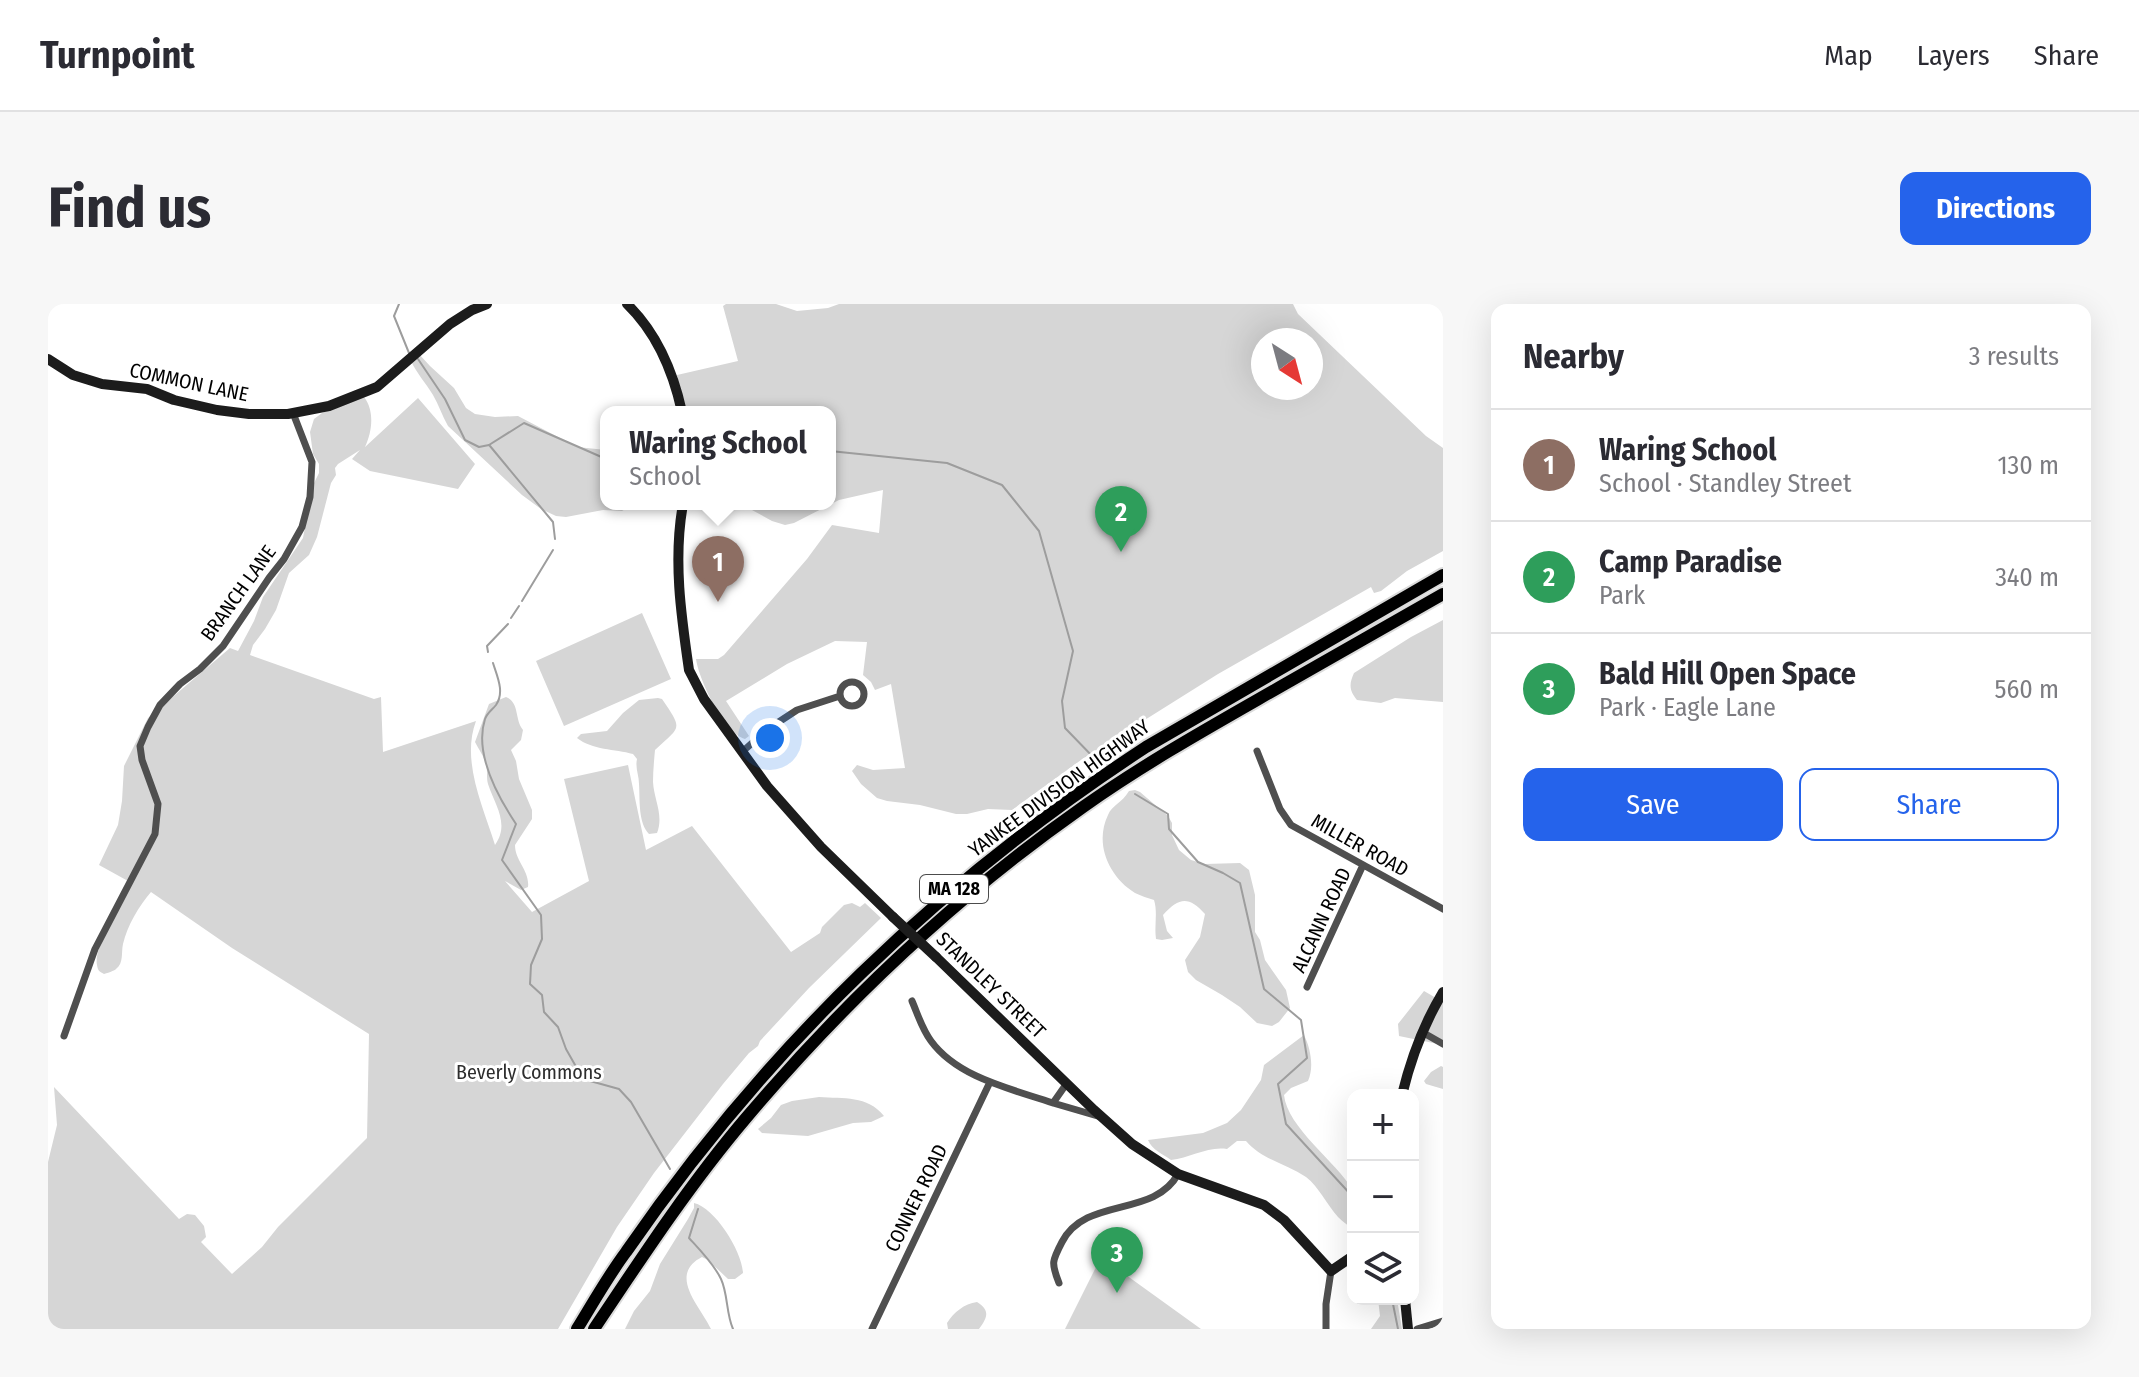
<!DOCTYPE html>
<meta charset="utf-8">
<style>
:root{--surface:#fff;--page:#f7f7f7;--text:#2b2b33;--muted:#7c7c81;--line:#e1e1e2;--accent:#2563eb}
body{margin:0;font-family:"Fira Sans Condensed",sans-serif;background:var(--page);color:var(--text)}
.controls{position:absolute;right:24px;bottom:24px;display:grid;overflow:hidden;border-radius:16px;box-shadow:0 8px 32px #0002}
.controls button{width:72px;height:72px;display:grid;place-items:center;padding:0;border:0;border-bottom:2px solid var(--line);background:var(--surface);color:var(--text);font:40px sans-serif}
.compass{position:absolute;left:1203px;top:24px;width:72px;height:72px;border-radius:50%;background:var(--surface);box-shadow:0 8px 32px #0002;rotate:144deg}
.you{position:absolute;left:722px;top:434px;width:28px;height:28px;margin:-20px;border:6px solid #fff;border-radius:50%;background:#1a73e8;box-shadow:0 0 0 12px #1a73e833}
.badge{display:grid;place-items:center;width:52px;height:52px;border-radius:50%;background:var(--accent);color:#fff;font-size:26px;font-weight:700}
.pin{position:absolute;translate:-50% -66px;filter:drop-shadow(0 2px 4px #0008)}
.pin::after{content:'';position:absolute;top:42px;width:28px;height:24px;background:inherit;clip-path:polygon(0 0,100% 0,50% 100%)}
.popup{position:absolute;left:552px;top:102px;width:236px;height:104px;box-sizing:border-box;display:grid;place-content:center;border-radius:16px;background:var(--surface);filter:drop-shadow(0 2px 6px #0005);font-size:26px;white-space:nowrap;color:var(--muted)}
.popup b{font-size:30px;color:var(--text)}
.popup::after{content:'';position:absolute;left:50%;top:100%;margin-left:-16px;border:16px solid transparent;border-top-color:var(--surface)}
.list{margin:0;padding:0;list-style:none}
h2{display:flex;justify-content:space-between;align-items:center;height:104px;margin:0;padding:0 32px;font-size:34px}
h2 small{font-size:26px;font-weight:400;color:var(--muted)}
.list li{display:grid;grid-template-columns:52px 1fr auto;gap:24px;align-items:center;box-sizing:border-box;height:112px;padding:0 32px;border-top:2px solid var(--line)}
.list b{display:block;font-size:30px;white-space:nowrap}
.list p{margin:0;font-size:26px;white-space:nowrap;color:var(--muted)}
.list em{font-size:26px;font-style:normal;color:var(--muted)}
.actions{display:flex;gap:16px;padding:24px 32px}
.actions a{flex:1;padding:18px 0;border:2px solid var(--accent);border-radius:16px;text-align:center;font-size:28px;color:var(--accent)}
.actions .main{background:var(--accent);color:#fff}
.icon{flex:none;width:44px;height:44px;fill:none;stroke:currentColor;stroke-width:2;stroke-linecap:round;stroke-linejoin:round}
.map{position:relative;flex:none;width:1395px;height:1025px;overflow:hidden;border-radius:16px}
header{display:flex;align-items:center;gap:48px;box-sizing:border-box;height:112px;padding:0 40px;background:var(--surface);border-bottom:2px solid var(--line)}
header strong{font-size:38px}
nav{display:flex;gap:44px;margin-inline-start:auto;font-size:28px}
.intro{display:flex;align-items:center;justify-content:space-between;box-sizing:border-box;height:192px;padding:0 48px}
h1{margin:0;font-size:56px}
.button{padding:20px 36px;border-radius:16px;background:var(--accent);color:#fff;font-size:28px;font-weight:700}
main{display:flex;gap:48px;padding:0 48px}
aside{flex:1;background:var(--surface);border-radius:16px;box-shadow:0 8px 32px #0002}
.map>svg:first-child{display:block}
.green{fill:#d6d6d6;fill-rule:evenodd}
.lines{fill:none;stroke-linecap:round;stroke-linejoin:round}
.stream{stroke:#9d9d9d;stroke-width:2}
.highway-casing{stroke:#dbdbdb;stroke-width:16}
.street{stroke:#4f4f4f;stroke-width:7}
.secondary{stroke:#1c1c1c;stroke-width:10}
.highway{stroke:#000;stroke-width:12}
.secondary-bridge{stroke:#1c1c1c;stroke-width:10}
.labels{text-anchor:middle;dominant-baseline:central;stroke-width:6;stroke-linejoin:round;paint-order:stroke}
.shield{fill:#fff;stroke:#4c4c4c;stroke-width:2}
.shield-label{font-size:18px;font-weight:bold;fill:#000}
.street-label{font-size:20px;fill:#000;stroke:#fff}
.park-label{font-size:20px;fill:#2d2d2d;stroke:#fff}
</style>
<header>
<strong>Turnpoint</strong>
<nav><a>Map</a><a>Layers</a><a>Share</a></nav>
</header>
<div class="intro"><h1>Find us</h1><a class="button">Directions</a></div>
<main>
<div class="map">
<svg width="1395" height="1025" viewBox="0 0 1395 1025">
<rect width="100%" height="100%" fill="#fff"/>
<path class="green" d="M 678,0 L 728,0 L 749,7 L 780,4 L 791,0 L 1245,0 L 1250,10 L 1378,132 L 1395,144 L 1395,247 L 1359,267 L 1333,287 L 1326,289 L 1323,283 L 1170,370 L 1033,456 L 964,506 L 940,505 L 919,510 L 908,510 L 872,501 L 839,497 L 829,494 L 813,480 L 804,467 L 809,461 L 825,466 L 857,464 L 843,380 L 827,386 L 823,378 L 815,371 L 819,338 L 787,337 L 739,360 L 678,397 L 701,432 L 697,435 C 676,429 651,376 648,355 L 670,355 L 676,351 L 759,255 L 784,221 L 831,229 L 835,186 L 791,196 L 746,219 L 737,221 L 724,217 L 693,200 L 782,200 L 782,108 L 637,108 L 629,71 L 690,57 L 675,2 ZM 1215,36 L 1263,36 L 1263,84 L 1215,84 Z
M 371,50 L 382,62 L 406,84 L 418,104 L 427,110 L 447,113 L 470,112 L 529,143 L 558,146 L 558,200 L 585,200 L 574,207 L 555,206 L 518,213 L 508,212 L 493,205 L 474,191 L 400,122 C 394,112 391,101 385,91 C 378,79 369,70 363,57 Z
M 316,93 C 327,107 324,128 317,143 L 370,94 L 427,160 L 410,185 L 322,167 L 304,155 L 312,146 L 290,160 L 287,164 L 288,171 L 283,179 L 269,233 L 261,251 L 241,269 L 228,306 L 217,325 L 205,341 L 202,351 L 326,395 L 333,393 L 335,448 L 428,417 C 413,457 435,502 447,541 C 462,520 447,501 440,480 C 438,473 440,468 438,461 C 436,452 431,446 427,438 L 441,400 L 458,393 C 472,399 466,414 475,426 L 473,436 L 463,446 L 468,457 L 471,475 L 484,506 L 484,515 L 467,541 C 467,557 482,567 480,583 L 473,586 L 457,577 L 484,608 L 541,577 L 516,475 L 580,461 L 598,546 L 644,522 L 743,648 L 772,629 L 774,623 L 796,601 L 804,599 L 812,603 L 817,599 L 833,614 L 761,684 L 712,737 L 710,742 L 701,749 L 675,780 L 606,869 L 569,923 L 510,1025 L 0,1025 L 0,858 L 9,821 L 6,783 L 131,915 L 139,910 L 147,911 L 156,922 L 158,933 L 153,938 L 184,970 L 214,943 L 230,923 L 319,834 L 321,730 L 184,644 L 103,588 C 91,602 79,622 75,640 C 73,648 76,659 68,665 C 68,666 57,670 56,670 C 51,667 50,667 49,661 C 45,646 73,594 80,577 L 51,561 L 70,521 L 74,497 L 76,462 L 100,414 L 182,344 L 190,347 L 206,317 L 215,293 L 255,234 L 265,181 L 271,169 L 271,160 L 265,150 L 262,128 L 266,115 L 274,109 Z
M 594,309 L 623,375 L 516,422 L 488,357 Z
M 1395,316 L 1395,398 L 1347,394 L 1333,399 L 1309,396 C 1301,386 1301,380 1306,369 L 1363,333 Z
M 610,394 L 614,395 C 636,427 632,422 607,446 C 606,457 605,468 605,478 C 606,496 616,511 609,529 L 601,530 C 590,519 592,496 591,480 C 591,471 587,464 589,455 L 585,450 C 567,445 544,446 529,434 L 533,430 L 559,427 L 575,409 L 591,396 Z
M 1087,486 L 1092,488 L 1120,512 L 1124,519 L 1124,531 L 1131,546 L 1143,556 L 1157,560 L 1192,559 L 1201,566 L 1207,591 L 1207,628 L 1212,636 L 1217,656 L 1238,686 L 1242,704 L 1231,718 L 1224,722 L 1209,719 L 1192,703 L 1174,691 L 1148,676 L 1140,668 L 1137,656 L 1152,633 L 1157,610 C 1141,592 1131,593 1115,611 L 1119,627 L 1125,634 L 1114,636 L 1108,635 C 1106,621 1110,609 1106,596 C 1100,594 1093,592 1087,589 C 1061,573 1046,540 1060,511 C 1064,501 1074,499 1081,487 Z
M 1376,687 L 1395,698 L 1395,741 L 1351,732 L 1350,720 Z
M 1256,731 C 1263,745 1266,764 1260,777 L 1243,784 L 1236,791 C 1239,823 1288,858 1305,886 L 1305,926 C 1300,921 1295,918 1290,913 C 1279,901 1271,883 1258,873 C 1238,860 1213,855 1198,837 L 1189,837 L 1179,845 C 1160,842 1142,854 1123,856 C 1115,850 1104,846 1100,836 L 1155,829 L 1179,819 L 1193,806 L 1213,776 L 1216,761 Z
M 1393,762 L 1395,763 L 1395,785 L 1378,780 L 1376,777 L 1383,768 Z
M 771,793 C 796,795 819,791 836,812 L 823,818 L 805,819 L 760,832 L 714,829 L 710,825 L 723,814 L 733,801 L 744,797 Z
M 646,899 C 667,904 694,947 695,969 L 687,975 L 680,975 L 660,956 L 654,953 C 619,971 653,1003 663,1025 L 577,1025 L 586,1007 L 602,987 L 612,960 L 640,915 L 646,904 Z
M 1053,953 L 1153,1025 L 1017,1025 Z
M 1330,995 L 1349,995 L 1354,1025 L 1323,1025 L 1332,1012 Z
M 929,998 C 942,1006 940,1013 931,1025 L 900,1025 L 899,1019 C 906,1008 916,1000 929,998 Z"/>
<g class="lines">
<path class="stream" d="M 351,0 L 346,12 L 361,49
M 370,55 L 397,95 L 417,136 L 431,143 L 441,141 L 476,119 L 558,155
M 442,142 L 505,218 L 507,235
M 782,147 L 899,159 L 954,181 L 991,227 L 1025,347 L 1014,397 L 1017,424 L 1049,457
M 474,297 L 505,246
M 463,314 L 471,302
M 440,348 L 439,342 L 460,320
M 445,359 C 449,372 457,388 448,401 C 444,406 439,409 437,415 C 426,449 450,493 468,520 L 454,556 L 493,611 L 494,635 L 483,661 L 482,680 L 494,691 L 496,708 L 510,723 L 518,745 L 535,775 L 571,785 L 583,798 L 622,865
M 1087,490 L 1120,510 L 1121,525 L 1150,558 L 1175,569 L 1192,579 L 1216,685 L 1253,716 L 1259,754 L 1230,780 L 1238,820 L 1305,893
M 650,905 L 641,934 C 652,946 666,960 673,975 C 680,990 678,1009 685,1025
M 1344,995 L 1350,1025"/>
<g class="highway-casing">
<path id="highway" d="M 529,1025 C 545,999 560,972 578,948 C 719,743 890,579 1098,443 L 1395,271
M 546,1025 C 594,953 642,880 698,814 C 797,697 910,591 1035,503 C 1100,457 1169,419 1237,380 C 1290,350 1342,320 1395,290"/>
</g>
<path class="street" d="M792 390a12 12 0 1 1 24 0a12 12 0 1 1-24 0Z
M 1209,447 L 1232,505 L 1243,521 L 1395,605
M 694,448 L 720,425 L 749,406 L 792,392
M 1259,683 L 1315,561
M 864,697 C 870,711 874,725 883,737 C 910,774 964,785 1005,799 L 1019,779
M 1374,728 L 1395,740
M 16,732 L 47,645 L 107,530 L 110,500 L 94,456 L 92,442 L 100,423 L 112,401 L 132,380 L 152,365 L 175,342 L 221,274 L 236,255 L 254,223 L 262,193 L 264,158 L 245,109
M 1005,799 L 1053,813
M 1011,979 C 1003,959 1004,957 1014,938 C 1038,892 1106,914 1130,870
M 824,1025 L 942,778
M 1278,1025 L 1278,1000 L 1283,967
M 1369,1025 L 1395,1017"/>
<path class="secondary" d="M 579,0 C 609,29 625,67 634,108
M 0,55 L 25,71 L 54,80 L 99,85 L 126,96 L 169,106 L 201,110 L 240,110 L 281,102 L 329,83 L 402,20 L 424,6 L 439,0
M 635,200 C 625,255 633,311 641,366 L 656,395 L 719,482 L 773,543 L 845,613
M 888,653 L 1046,806 L 1084,840 L 1130,870 L 1216,901 L 1236,916 L 1283,967 L 1305,952
M 1354,791 C 1363,754 1375,721 1395,688
M 1357,995 L 1360,1025"/>
<use href="#highway" class="highway"/>
<path class="secondary-bridge" d="M 845,613 L 888,653"/>
</g>
<g class="labels">
<rect class="shield" x="872" y="571" width="68" height="28" rx="6"/>
<g class="shield-label">
<text x="906" y="585">MA 128</text>
</g>
<g class="street-label">
<text transform="translate(141 78) rotate(12)">COMMON LANE</text>
<text transform="translate(190 289) rotate(-54)">BRANCH LANE</text>
<text transform="translate(1011 484) rotate(-36)">YANKEE DIVISION HIGHWAY</text>
<text transform="translate(1312 541) rotate(29)">MILLER ROAD</text>
<text transform="translate(1273 616) rotate(-65)">ALCANN ROAD</text>
<text transform="translate(943 681) rotate(44)">STANDLEY STREET</text>
<text transform="translate(868 894) rotate(-64)">CONNER ROAD</text>
</g>
<g class="park-label">
<text x="481" y="768">Beverly Commons</text>
</g>
</g>
</svg>
<div class="controls">
<button>+</button>
<button>−</button>
<button><svg class="icon" aria-label="layers" viewBox="0 0 24 24"><path d="M12 4l9 5-9 5-9-5zM3 14l9 5 9-5"/></svg></button>
</div>
<svg class="compass" viewBox="-18 -18 36 36"><path d="M0-13l5 13h-10z" fill="#e53935"/><path d="M0 13l5-13h-10z" fill="#7c7c81"/></svg>
<div class="you"></div>
<div class="pin badge" style="left:670px;top:298px;background:#8d6e63">1</div>
<div class="popup"><b>Waring School</b>School</div>
<div class="pin badge" style="left:1073px;top:248px;background:#2e9e5b">2</div>
<div class="pin badge" style="left:1069px;top:989px;background:#2e9e5b">3</div>
</div>
<aside>
<h2>Nearby<small>3 results</small></h2>
<ul class="list">
<li><span class="badge" style="background:#8d6e63">1</span><div><b>Waring School</b><p>School · Standley Street</p></div><em>130 m</em></li>
<li><span class="badge" style="background:#2e9e5b">2</span><div><b>Camp Paradise</b><p>Park</p></div><em>340 m</em></li>
<li><span class="badge" style="background:#2e9e5b">3</span><div><b>Bald Hill Open Space</b><p>Park · Eagle Lane</p></div><em>560 m</em></li>
</ul>
<div class="actions"><a class="main">Save</a><a>Share</a></div>
</aside>
</main>
